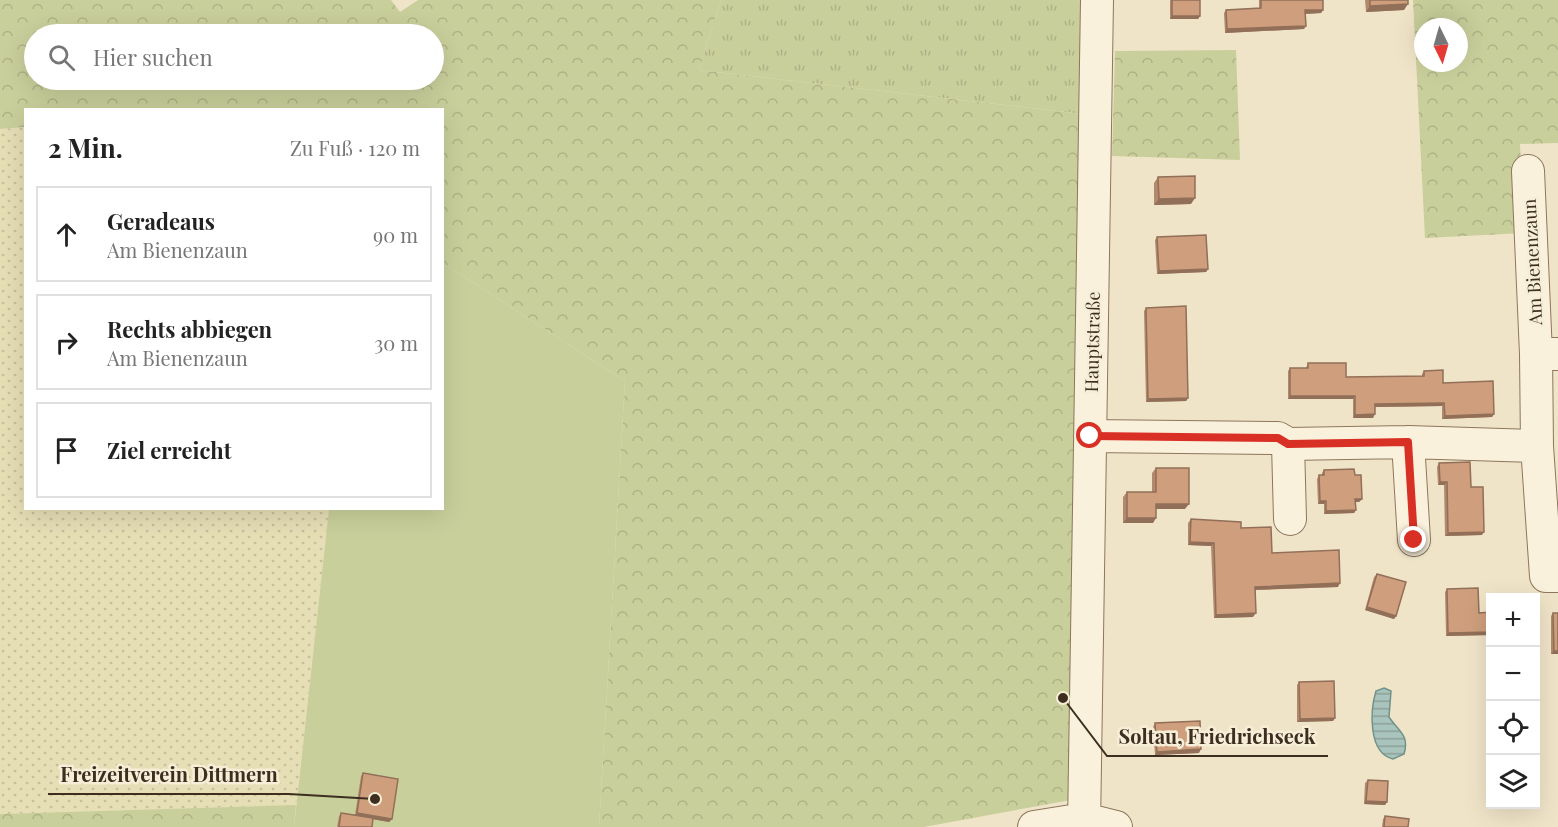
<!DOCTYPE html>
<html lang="de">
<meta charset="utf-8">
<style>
:root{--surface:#fff;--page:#f6f6f6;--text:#222;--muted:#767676;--line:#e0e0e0}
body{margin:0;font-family:"Playfair Display",serif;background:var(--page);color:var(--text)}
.controls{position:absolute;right:18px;bottom:18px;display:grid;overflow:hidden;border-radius:0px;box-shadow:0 6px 24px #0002}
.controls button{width:54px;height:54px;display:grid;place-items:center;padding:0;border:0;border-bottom:2px solid var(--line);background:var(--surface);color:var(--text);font:30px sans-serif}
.compass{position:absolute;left:1414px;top:18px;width:54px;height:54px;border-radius:50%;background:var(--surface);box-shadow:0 6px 24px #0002;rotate:175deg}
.stop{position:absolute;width:18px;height:18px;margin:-14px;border:4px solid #d93025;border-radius:50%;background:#fff}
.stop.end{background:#d93025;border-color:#fff;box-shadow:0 2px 6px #0008}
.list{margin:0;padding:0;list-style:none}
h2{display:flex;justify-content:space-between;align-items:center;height:78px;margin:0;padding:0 24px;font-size:26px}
h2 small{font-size:20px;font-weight:400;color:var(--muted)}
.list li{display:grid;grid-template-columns:39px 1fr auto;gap:18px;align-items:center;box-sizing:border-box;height:96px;margin:0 12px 12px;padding:0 12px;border:2px solid var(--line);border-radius:0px}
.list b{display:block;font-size:22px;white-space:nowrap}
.list p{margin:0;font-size:20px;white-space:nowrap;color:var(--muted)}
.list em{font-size:20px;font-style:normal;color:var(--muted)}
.icon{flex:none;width:33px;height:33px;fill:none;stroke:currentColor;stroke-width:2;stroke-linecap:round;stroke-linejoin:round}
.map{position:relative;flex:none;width:1558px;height:827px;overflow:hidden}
.search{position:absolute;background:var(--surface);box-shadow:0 6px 24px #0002;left:24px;top:24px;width:420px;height:66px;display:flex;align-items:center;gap:15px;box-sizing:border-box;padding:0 21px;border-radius:33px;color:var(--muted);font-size:22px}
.panel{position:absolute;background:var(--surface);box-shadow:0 6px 24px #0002;left:24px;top:108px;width:420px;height:402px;border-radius:0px}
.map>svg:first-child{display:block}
.farmland{fill:url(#farmland-dots)}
.grass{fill:url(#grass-tufts)}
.forest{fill:url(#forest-crowns);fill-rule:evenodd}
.pitch{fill:#c9cf9b}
.water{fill:url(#water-rules);stroke:#6f938a;stroke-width:1.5}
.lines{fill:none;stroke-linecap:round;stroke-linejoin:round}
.minor-casing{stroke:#8d765c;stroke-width:34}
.minor{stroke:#faf1dc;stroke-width:32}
.wall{fill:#b2896c}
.shaded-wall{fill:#916f58}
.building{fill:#cf9f7d;stroke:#916f58;stroke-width:1.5}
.route{stroke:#d93025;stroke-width:8}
.labels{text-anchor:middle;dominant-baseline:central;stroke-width:5;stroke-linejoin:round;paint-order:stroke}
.street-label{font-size:18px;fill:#3d2e20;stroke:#f7eed8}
.leader{fill:none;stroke:#3d2e20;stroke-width:2}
.callout-dot{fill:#3d2e20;stroke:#f7eed8;stroke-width:2}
.callout-label{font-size:20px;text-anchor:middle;font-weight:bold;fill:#3d2e20;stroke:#f7eed8;stroke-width:5;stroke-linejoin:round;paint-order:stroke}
</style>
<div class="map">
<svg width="1558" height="827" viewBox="0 0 1558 827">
<defs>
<pattern id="farmland-dots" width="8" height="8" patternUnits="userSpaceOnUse" patternTransform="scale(1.5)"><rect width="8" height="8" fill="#e6deb5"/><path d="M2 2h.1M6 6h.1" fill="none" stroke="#c6bf9b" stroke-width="1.8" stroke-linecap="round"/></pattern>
<pattern id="grass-tufts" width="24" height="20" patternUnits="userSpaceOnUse" patternTransform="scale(1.5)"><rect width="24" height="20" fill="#c9cf9b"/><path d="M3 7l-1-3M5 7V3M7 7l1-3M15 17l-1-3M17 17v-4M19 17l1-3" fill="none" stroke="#aeb285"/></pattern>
<pattern id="forest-crowns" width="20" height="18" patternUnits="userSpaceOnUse" patternTransform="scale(1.5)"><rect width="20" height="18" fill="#c9cf9b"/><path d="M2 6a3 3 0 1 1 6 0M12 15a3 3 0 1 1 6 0" fill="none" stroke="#aeb285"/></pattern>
<pattern id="water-rules" width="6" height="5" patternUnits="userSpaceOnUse" patternTransform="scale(1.5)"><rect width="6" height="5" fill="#a9c4bc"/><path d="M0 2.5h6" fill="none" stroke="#8ba098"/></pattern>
</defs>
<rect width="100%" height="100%" fill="#f0e4c8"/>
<path class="farmland" d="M 25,127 L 26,508 L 329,509 L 296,805 L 0,814 L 0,129 Z"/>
<path class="grass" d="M 721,0 L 1085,0 L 1083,114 L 699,70 Z"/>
<path class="forest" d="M 0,0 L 391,0 L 400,12 L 418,0 L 721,0 L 699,70 L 1083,114 L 1071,800 L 924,827 L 599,827 L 625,381 L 443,263 L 442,110 L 26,110 L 25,127 L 0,129 ZM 34,34 L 434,34 L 434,80 L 34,80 Z
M 1413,0 L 1558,0 L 1558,143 L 1520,144 L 1524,233 L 1425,238 ZM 1423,27 L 1459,27 L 1459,63 L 1423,63 Z
M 1236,50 L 1240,160 L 1112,156 L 1115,51 Z
M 296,805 L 294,827 L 0,827 L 0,814 Z"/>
<path class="pitch" d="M 443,263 L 625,381 L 599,827 L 294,827 L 329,509 L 442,508 Z"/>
<path class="water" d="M 1384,688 L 1391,691 L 1389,717 C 1398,731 1410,735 1404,754 L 1393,759 C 1368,753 1370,711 1376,691 Z"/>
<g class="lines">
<g class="minor-casing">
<path id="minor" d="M 1528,171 L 1536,354
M 1558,354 L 1536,354 L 1537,446 L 1546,576 L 1558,576
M 1090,436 L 1278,438 L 1288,444 L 1408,442 L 1537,446
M 1408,442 L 1414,540
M 1288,444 L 1290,519
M 1034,827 L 1084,819 L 1116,827
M 1084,827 L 1097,0"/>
</g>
<use href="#minor" class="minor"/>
</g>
<path class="wall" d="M 1170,0 L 1200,0 L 1200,16 L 1198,19 L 1170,19 Z
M 1259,0 L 1323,0 L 1323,10 L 1321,13 L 1305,14 L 1304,29 L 1225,33 L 1224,13 L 1226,10 L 1259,8 Z
M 1365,0 L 1408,0 L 1404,10 L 1366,12 Z
M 1158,177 L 1191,204 L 1154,205 L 1154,183 Z
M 1157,237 L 1208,269 L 1206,272 L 1157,274 L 1155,240 Z
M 1146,308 L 1188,398 L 1186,401 L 1146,402 L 1144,311 Z
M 1308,363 L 1346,377 L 1422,376 L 1422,374 L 1424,371 L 1494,414 L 1492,417 L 1442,419 L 1442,406 L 1375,407 L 1373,418 L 1353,418 L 1353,399 L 1288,399 L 1288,371 L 1290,368 L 1306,368 Z
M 1439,463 L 1471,487 L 1482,535 L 1445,536 L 1444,485 L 1438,485 L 1437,467 Z
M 1156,468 L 1185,509 L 1156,509 L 1153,523 L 1123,523 L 1123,497 L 1127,492 L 1152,492 L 1152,473 Z
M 1324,470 L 1355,475 L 1362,499 L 1359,502 L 1355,502 L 1356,510 L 1354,513 L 1324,514 L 1324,504 L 1318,504 L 1317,479 L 1319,475 L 1322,475 L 1322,473 Z
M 1191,519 L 1241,528 L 1272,553 L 1338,587 L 1255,590 L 1253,617 L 1214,618 L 1211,546 L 1188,545 L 1188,523 Z
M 1377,574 L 1396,616 L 1394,619 L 1365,610 L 1374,577 Z
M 1447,589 L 1479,613 L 1491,612 L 1491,635 L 1446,636 L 1445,592 Z
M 1553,613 L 1558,654 L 1551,654 L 1551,616 Z
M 1299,682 L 1335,718 L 1333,721 L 1297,722 L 1297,685 Z
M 1155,723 L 1199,753 L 1155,755 L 1153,727 Z
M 363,773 L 392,819 L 389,822 L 373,819 L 372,827 L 337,827 L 339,816 L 341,813 L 355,815 L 361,776 Z
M 1368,780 L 1387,802 L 1385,805 L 1364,804 L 1365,783 Z
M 1385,816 L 1408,827 L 1382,827 L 1383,819 Z"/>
<path class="shaded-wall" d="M 1408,4 L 1404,10 L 1366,12 L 1370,6 Z
M 1305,10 L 1323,10 L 1321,13 L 1303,14 Z
M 1172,16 L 1200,16 L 1198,19 L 1170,19 Z
M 1306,26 L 1304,29 L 1225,33 L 1227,29 Z
M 1195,198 L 1191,204 L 1154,205 L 1159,199 Z
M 1208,269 L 1206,272 L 1157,274 L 1159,271 Z
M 1290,396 L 1355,396 L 1353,399 L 1288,399 Z
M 1188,398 L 1186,401 L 1146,402 L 1148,399 Z
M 1444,403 L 1442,406 L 1373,407 L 1375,404 Z
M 1375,414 L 1373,418 L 1353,418 L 1355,415 Z
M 1494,414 L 1492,417 L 1442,419 L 1445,416 Z
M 1440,482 L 1447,482 L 1444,485 L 1438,485 Z
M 1355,499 L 1362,499 L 1359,502 L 1353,502 Z
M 1320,501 L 1326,501 L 1324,504 L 1318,504 Z
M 1156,504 L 1189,504 L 1185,509 L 1153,509 Z
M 1356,510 L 1354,513 L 1324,514 L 1326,511 Z
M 1127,518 L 1156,518 L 1153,523 L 1123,523 Z
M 1484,532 L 1482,535 L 1445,536 L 1448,533 Z
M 1190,542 L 1214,543 L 1211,546 L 1188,545 Z
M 1340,583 L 1338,587 L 1252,590 L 1255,587 Z
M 1367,607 L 1396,616 L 1394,619 L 1365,610 Z
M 1256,613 L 1253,617 L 1214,618 L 1216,615 Z
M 1491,632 L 1491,635 L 1446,636 L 1448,633 Z
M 1554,651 L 1558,651 L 1558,654 L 1551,654 Z
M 1335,718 L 1333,721 L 1297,722 L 1300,719 Z
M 1201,749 L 1199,753 L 1155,755 L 1157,752 Z
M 1366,801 L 1387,802 L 1385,805 L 1364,804 Z
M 357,813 L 392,819 L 389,822 L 354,816 Z"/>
<path class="building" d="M 1172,0 L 1200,0 L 1200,16 L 1172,16 Z
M 1261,0 L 1323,0 L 1323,10 L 1305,10 L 1306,26 L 1227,29 L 1226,10 L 1261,8 Z
M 1370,0 L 1408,0 L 1408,4 L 1370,6 Z
M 1195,176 L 1195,198 L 1159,199 L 1158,177 Z
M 1206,235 L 1208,269 L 1159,271 L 1157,237 Z
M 1186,306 L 1188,398 L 1148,399 L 1146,308 Z
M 1308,363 L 1346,363 L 1346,377 L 1424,376 L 1424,371 L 1443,370 L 1443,383 L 1493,381 L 1494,414 L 1445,416 L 1444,403 L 1375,404 L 1375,414 L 1355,415 L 1355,396 L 1290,396 L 1290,368 L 1308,368 Z
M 1470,462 L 1471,487 L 1483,487 L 1484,532 L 1448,533 L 1447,482 L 1440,482 L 1439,463 Z
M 1156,468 L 1189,468 L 1189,504 L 1156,504 L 1156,518 L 1127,518 L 1127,492 L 1156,492 Z
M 1354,469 L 1355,475 L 1361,475 L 1362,499 L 1355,499 L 1356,510 L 1326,511 L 1326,501 L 1320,501 L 1319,475 L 1324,475 L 1324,470 Z
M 1191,519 L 1241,522 L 1241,528 L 1271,527 L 1272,553 L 1339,550 L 1340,583 L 1255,587 L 1256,613 L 1216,615 L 1214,543 L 1190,542 Z
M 1377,574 L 1406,582 L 1396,616 L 1367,607 Z
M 1478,588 L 1479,613 L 1491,612 L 1491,632 L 1448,633 L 1447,589 Z
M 1553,613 L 1558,613 L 1558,651 L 1554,651 Z
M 1334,681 L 1335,718 L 1300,719 L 1299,682 Z
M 1200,721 L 1201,749 L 1157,752 L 1155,723 Z
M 363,773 L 398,779 L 392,819 L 357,813 Z
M 1368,780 L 1388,781 L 1387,802 L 1366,801 Z
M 341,813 L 373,818 L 372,827 L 339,827 Z
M 1385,816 L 1409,819 L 1408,827 L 1384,827 Z"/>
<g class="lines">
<path class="route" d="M 1090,436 L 1278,438 L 1288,444 L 1408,442 L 1414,540"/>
</g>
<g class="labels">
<g class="street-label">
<text transform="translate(1532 262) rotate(-93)">Am Bienenzaun</text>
<text transform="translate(1092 342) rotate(-89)">Hauptstraße</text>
</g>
</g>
<path class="leader" d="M1063 698L1107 756H1328M375 799L289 794H48"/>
<g class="callout-dot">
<circle cx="1063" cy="698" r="6"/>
<circle cx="375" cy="799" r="6"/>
</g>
<g class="callout-label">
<text x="1217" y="744">Soltau, Friedrichseck</text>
<text x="169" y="782">Freizeitverein Dittmern</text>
</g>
</svg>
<div class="controls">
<button>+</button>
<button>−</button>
<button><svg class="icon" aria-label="locate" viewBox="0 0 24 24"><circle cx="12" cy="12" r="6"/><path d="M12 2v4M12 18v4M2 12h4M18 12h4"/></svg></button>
<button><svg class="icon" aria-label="layers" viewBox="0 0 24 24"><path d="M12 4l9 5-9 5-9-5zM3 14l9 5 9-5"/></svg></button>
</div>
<svg class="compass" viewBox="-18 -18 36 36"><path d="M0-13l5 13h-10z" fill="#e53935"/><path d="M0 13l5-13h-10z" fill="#767676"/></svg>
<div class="stop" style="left:1090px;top:436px"></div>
<div class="stop end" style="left:1414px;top:540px"></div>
<div class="search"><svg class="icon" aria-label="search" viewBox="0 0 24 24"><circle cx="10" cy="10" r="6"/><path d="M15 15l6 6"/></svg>Hier suchen</div>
<section class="panel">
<h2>2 Min.<small>Zu Fuß · 120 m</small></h2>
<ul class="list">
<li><svg class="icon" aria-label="ahead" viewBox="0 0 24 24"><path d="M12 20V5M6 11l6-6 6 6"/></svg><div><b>Geradeaus</b><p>Am Bienenzaun</p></div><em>90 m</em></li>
<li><svg class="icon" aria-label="right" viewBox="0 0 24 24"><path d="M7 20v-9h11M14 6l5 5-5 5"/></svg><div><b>Rechts abbiegen</b><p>Am Bienenzaun</p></div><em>30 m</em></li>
<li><svg class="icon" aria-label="arrive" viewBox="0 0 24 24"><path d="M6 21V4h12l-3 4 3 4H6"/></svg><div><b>Ziel erreicht</b></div></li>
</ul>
</section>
</div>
